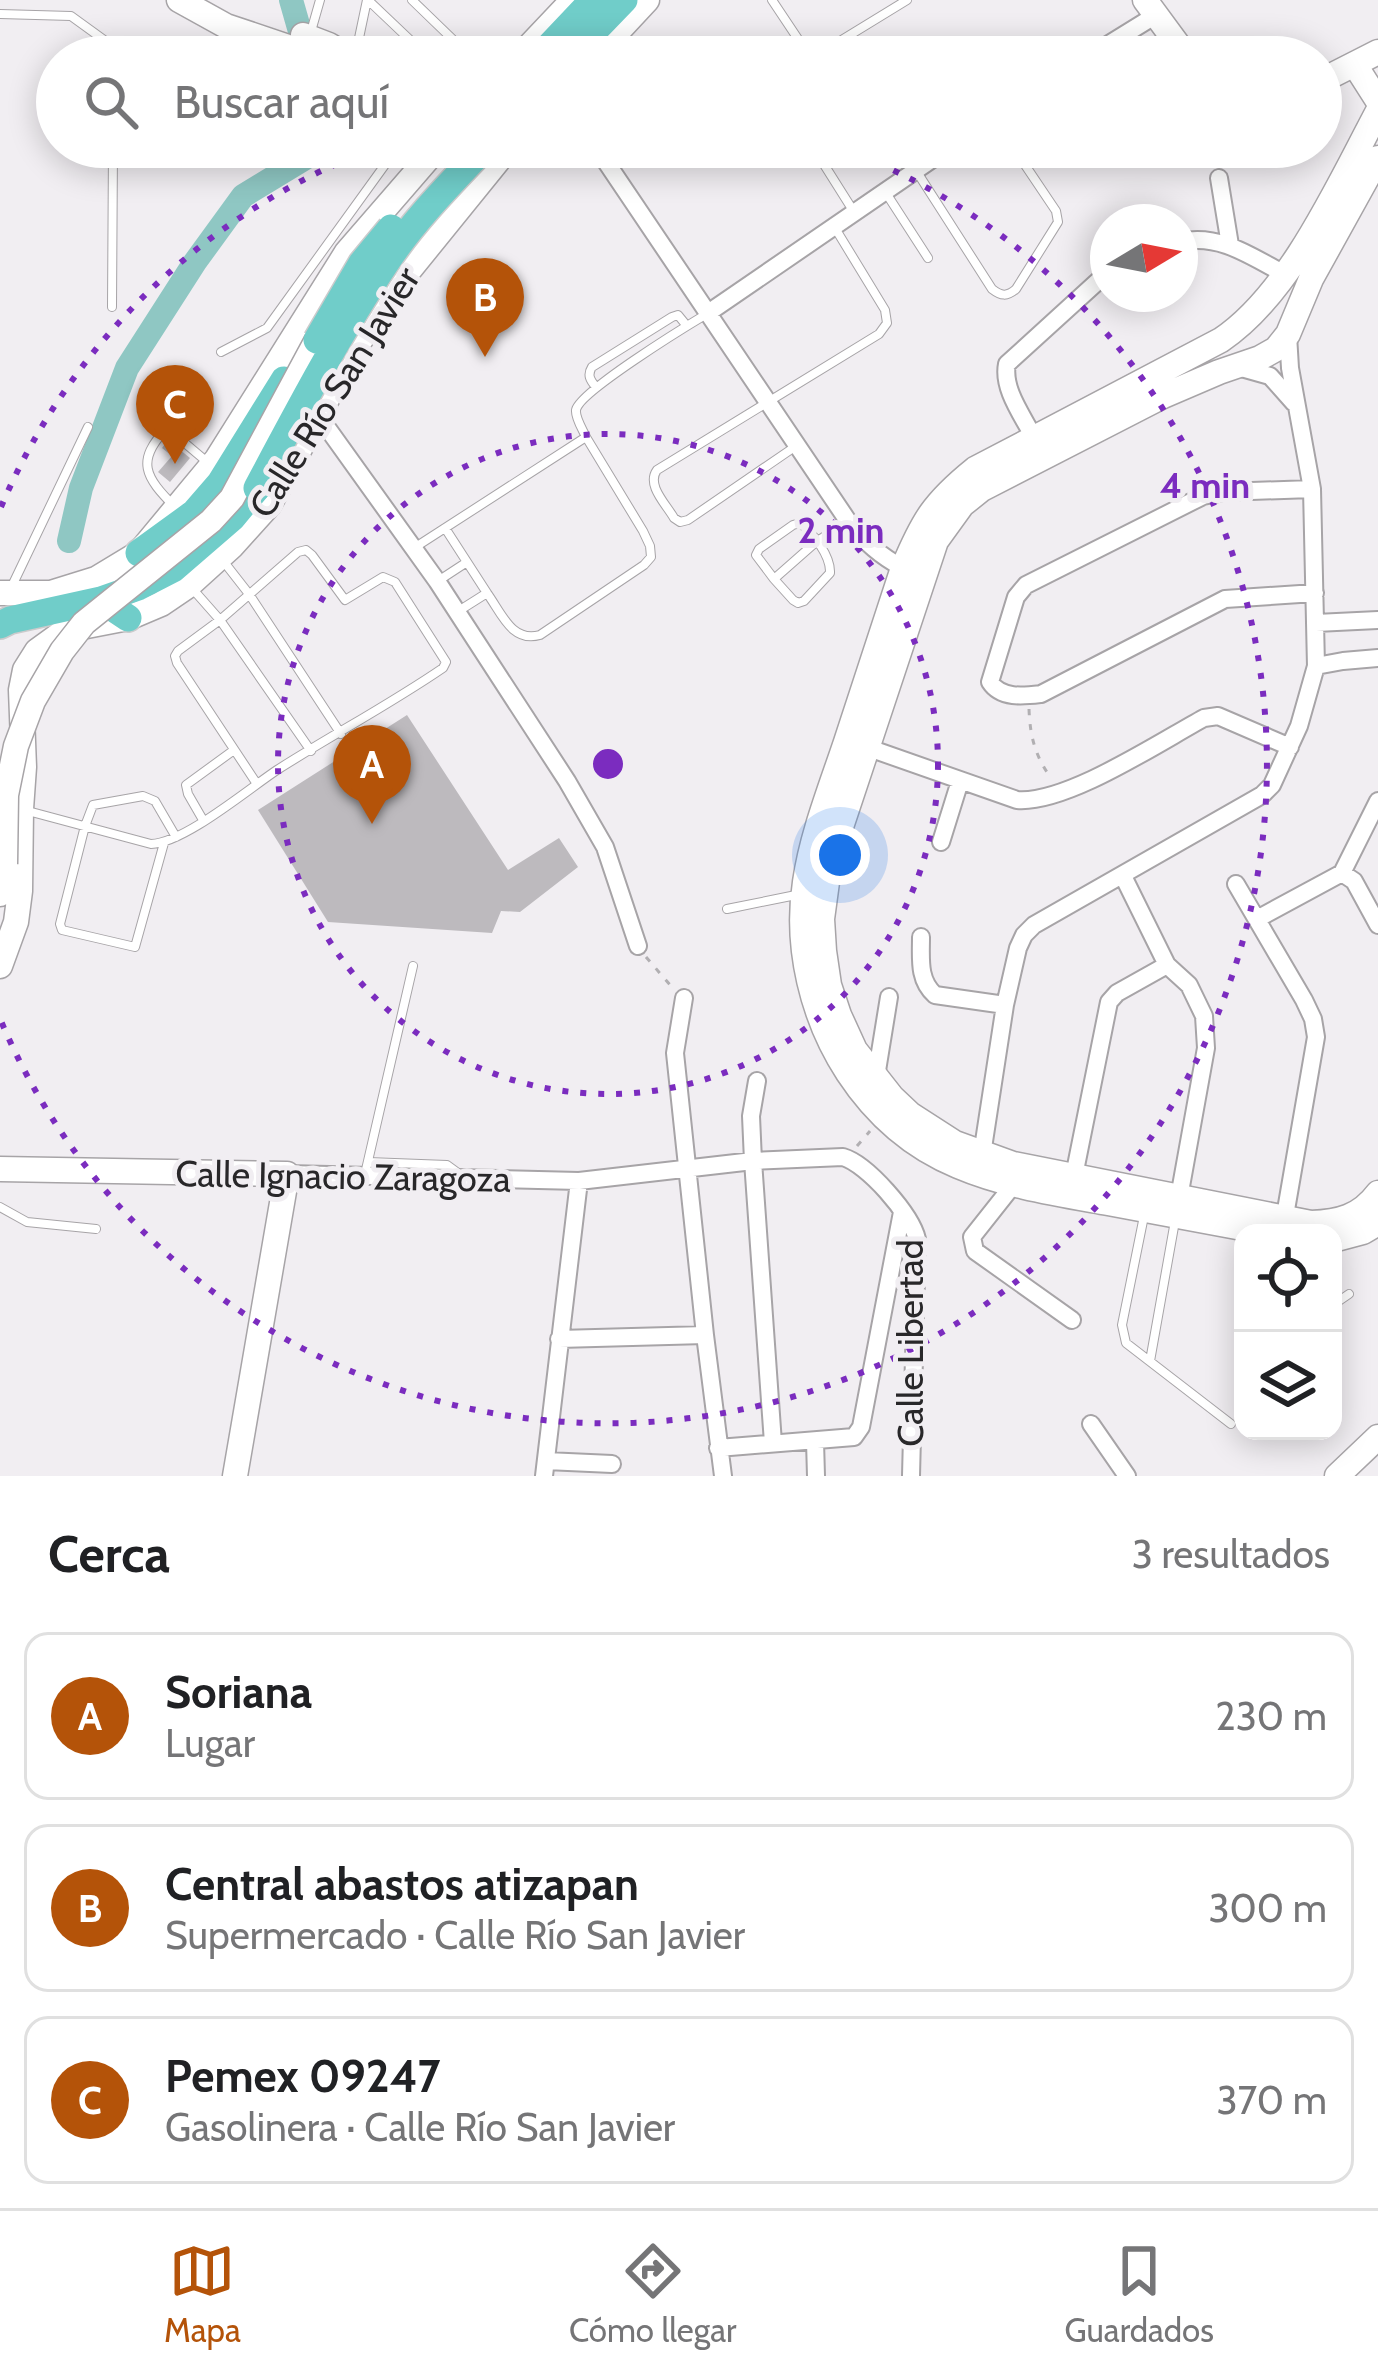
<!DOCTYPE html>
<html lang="es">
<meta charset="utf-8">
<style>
:root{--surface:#fff;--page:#f6f6f6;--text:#202124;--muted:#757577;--line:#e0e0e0;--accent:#b45309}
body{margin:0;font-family:Cabin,sans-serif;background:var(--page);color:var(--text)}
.controls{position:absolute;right:36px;bottom:36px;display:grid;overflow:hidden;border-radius:24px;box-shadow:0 6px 30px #0003}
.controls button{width:108px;height:108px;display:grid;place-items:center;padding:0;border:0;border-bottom:3px solid var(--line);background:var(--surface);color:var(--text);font:60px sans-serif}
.compass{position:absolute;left:1090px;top:204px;width:108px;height:108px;border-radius:50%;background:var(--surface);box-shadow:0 6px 30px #0003;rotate:80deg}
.you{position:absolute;left:840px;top:855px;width:42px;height:42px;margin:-30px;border:9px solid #fff;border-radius:50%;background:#1a73e8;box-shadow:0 0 0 18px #1a73e833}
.badge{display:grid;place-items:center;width:78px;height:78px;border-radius:50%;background:var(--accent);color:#fff;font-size:39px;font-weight:700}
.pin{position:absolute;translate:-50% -99px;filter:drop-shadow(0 3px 6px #0008)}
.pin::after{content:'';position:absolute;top:63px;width:42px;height:36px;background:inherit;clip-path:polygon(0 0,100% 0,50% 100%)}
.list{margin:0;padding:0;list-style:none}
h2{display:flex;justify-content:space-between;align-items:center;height:156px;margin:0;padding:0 48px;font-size:51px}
h2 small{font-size:39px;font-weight:400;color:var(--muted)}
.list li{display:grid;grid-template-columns:78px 1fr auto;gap:36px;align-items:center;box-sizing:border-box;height:168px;margin:0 24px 24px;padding:0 24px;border:3px solid var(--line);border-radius:24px}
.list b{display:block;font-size:45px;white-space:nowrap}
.list p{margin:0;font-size:39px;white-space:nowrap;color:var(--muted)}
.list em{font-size:39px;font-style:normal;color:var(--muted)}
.icon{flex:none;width:66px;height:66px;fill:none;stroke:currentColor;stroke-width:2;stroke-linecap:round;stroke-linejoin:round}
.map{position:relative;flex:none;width:1378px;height:1476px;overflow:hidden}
.search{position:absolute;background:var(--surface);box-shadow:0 6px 30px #0003;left:36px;right:36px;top:36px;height:132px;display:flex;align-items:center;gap:30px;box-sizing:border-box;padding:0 42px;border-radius:66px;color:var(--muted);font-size:45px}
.sheet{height:732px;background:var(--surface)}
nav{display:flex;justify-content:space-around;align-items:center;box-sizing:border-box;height:168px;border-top:3px solid var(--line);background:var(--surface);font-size:33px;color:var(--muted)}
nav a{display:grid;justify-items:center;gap:6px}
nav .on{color:var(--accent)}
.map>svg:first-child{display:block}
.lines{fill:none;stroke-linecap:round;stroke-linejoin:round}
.river{stroke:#8fc7c3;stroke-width:24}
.building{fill:#bdbabe}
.lane-casing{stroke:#a7a4a7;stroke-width:10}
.street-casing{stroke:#a7a4a7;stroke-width:20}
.secondary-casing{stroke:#a7a4a7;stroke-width:27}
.primary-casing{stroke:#cbcbcc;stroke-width:30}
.path{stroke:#b1afb2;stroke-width:3;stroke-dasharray:6 9;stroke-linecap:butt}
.lane{stroke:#fff;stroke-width:8}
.street{stroke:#fff;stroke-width:16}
.secondary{stroke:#fff;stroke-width:24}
.primary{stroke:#70cdc9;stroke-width:27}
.secondary-bridge-casing{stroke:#a7a4a7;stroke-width:27;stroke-linecap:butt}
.primary-bridge-casing{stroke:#cbcbcc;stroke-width:30;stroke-linecap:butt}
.secondary-bridge{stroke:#fff;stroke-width:24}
.primary-bridge{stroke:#70cdc9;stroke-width:27}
.ring{fill:none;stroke:#7b2cbf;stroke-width:6;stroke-dasharray:6 12}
.labels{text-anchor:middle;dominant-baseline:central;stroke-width:10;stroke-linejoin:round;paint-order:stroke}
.street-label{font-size:36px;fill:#282729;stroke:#f1eef2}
.centre{fill:#7b2cbf;stroke:#f1eef2;stroke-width:6}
.ring-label{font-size:36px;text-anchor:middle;font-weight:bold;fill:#7b2cbf;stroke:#f1eef2;stroke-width:10;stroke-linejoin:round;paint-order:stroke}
</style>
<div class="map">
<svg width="1378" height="1476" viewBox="0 0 1378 1476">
<rect width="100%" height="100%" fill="#f1eef2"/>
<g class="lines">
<path class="river" d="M 291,0 L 307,56
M 69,541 L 81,488 L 127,368 L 195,262 L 243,196 L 312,154 L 313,147"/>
</g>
<path class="building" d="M 168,440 L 190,458 L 170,482 L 158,472 L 172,456 L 162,448 Z
M 407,715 L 508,870 L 559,838 L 578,867 L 520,912 L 501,911 L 492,933 L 328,922 L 258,810 Z"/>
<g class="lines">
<g class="lane-casing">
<path id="lane" d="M 368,0 L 428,57
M 412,0 L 471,57
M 772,0 L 810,57
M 0,14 L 71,16 L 111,45 L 113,57
M 310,35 L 320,0
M 346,53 L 359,38 L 367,0
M 407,57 L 417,45
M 814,57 L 907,0
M 813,147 L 854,212
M 917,172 L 992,289 C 1001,296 1007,297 1016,289 L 1058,222 L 1056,211 L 1013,147
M 886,193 L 928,258
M 112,307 L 113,147
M 221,352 L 267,328 L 387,162 L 392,147
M 596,387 C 590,380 587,375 592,367 L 672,317 L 678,315 L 687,326
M 586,437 C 583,430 575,418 576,410 C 579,392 685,327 705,315
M 796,446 L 688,520 L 680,522 L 674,518 C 666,504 646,485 657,470 L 879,334 L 887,323 L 885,310 L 835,228
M 175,507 C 145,477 135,461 167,428 L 206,461
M 445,528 L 487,593
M 414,548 L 586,437 L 643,531 L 650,546 L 651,557 L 644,565 L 540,635 C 512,643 502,614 487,593 L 457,612
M 224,562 L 249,594 L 341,734
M 774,579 L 756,555 L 759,549 L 793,525 L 800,523 C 813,533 831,556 830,573 L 804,601 L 798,603 L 793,600 L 774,579 L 816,542 L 845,523
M 438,581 L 467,562
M 190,586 L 220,620 L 311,751
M 11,588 L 88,427
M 24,810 L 151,844 C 184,843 247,790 277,770 C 332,735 389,705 443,668 L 446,662 L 395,582 L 383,577 L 345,600 L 312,555 L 306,550 L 298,552 L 220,620 L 178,651 L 175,656 L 177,663 L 257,784
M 203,820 L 188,794 L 186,785 L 234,750
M 164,843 L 135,947 L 62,930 L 60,924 L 85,826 L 93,805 L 143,796 L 155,801 L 176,837
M 727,909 L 796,895
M 368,1162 L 447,1165 L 458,1173
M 365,1174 L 413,966
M 0,1207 L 27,1222 L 96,1229
M 1144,1216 L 1122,1325 L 1126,1343 L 1231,1424
M 1333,1305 L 1349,1294
M 1150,1361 L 1175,1221"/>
</g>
<g class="street-casing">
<path id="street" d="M 1088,57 L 1156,15
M 596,147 L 848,521 C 864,542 880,556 903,568
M 1219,178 L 1230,245
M 1180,242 C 1220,233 1252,257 1286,275
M 708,313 L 950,147
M 1238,367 L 1270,376 L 1294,403
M 318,415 L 437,581 L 567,781 L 605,847 L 638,946
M 1034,438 C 1023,416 1002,389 1007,364 L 1108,272
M 1312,489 L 1224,492 L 1203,496 L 1026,585 L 1016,597 L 990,682 C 1001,699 1024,696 1041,694 L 1225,599 L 1315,593
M 1316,623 L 1378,620
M 1316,666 L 1343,661 L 1378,658
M 866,747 L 1017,800 C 1066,804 1158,743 1204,718 L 1218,716 L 1290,747
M 941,842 L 960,781
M 1342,873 L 1378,801
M 1342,873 L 1354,881 L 1378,925
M 1123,876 L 1167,965 L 1189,985 L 1204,1016 L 1206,1048 L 1178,1203
M 1236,884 L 1304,1000 L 1313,1019 L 1316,1037 L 1282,1233
M 1257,919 L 1342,873
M 921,937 C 921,959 918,980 935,995 L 1005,1005
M 684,998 L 675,1053 L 705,1335 L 723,1476
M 876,1077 L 889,997
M 757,1081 L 751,1116 L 753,1161 L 773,1443
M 981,1161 L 1005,1005 L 1018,948 L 1024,935 L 1034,925 L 1262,795 L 1272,785 L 1299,726 L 1316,666 L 1312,489 L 1290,368 L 1288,335
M 287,1174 L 579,1181 L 753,1161 L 843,1157 C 867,1164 911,1214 917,1239 L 911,1476
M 1074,1176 L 1109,1002 L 1117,993 L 1167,965
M 1014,1184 L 972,1237 L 975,1251 L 1072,1320
M 559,1339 L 705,1335
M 1091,1424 L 1127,1476
M 815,1441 L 816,1476
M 718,1448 L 854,1437 L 861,1427 L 902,1212
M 546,1461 L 612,1464
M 544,1476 L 579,1181"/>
</g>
<g class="secondary-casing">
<path id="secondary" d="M 179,0 L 226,26 L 318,57
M 1145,0 L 1187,57
M 303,35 L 329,45 L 349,57
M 519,57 L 573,0
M 594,57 L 647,0
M 1355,65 L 1378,101
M 1321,81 L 1378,52
M 1378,158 L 1311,279 L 1288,334 L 1276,349 L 1260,358 L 1219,372 L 1163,396 L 982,489 L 962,505 L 936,541 L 830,860 L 822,919 L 824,951 L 829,985 L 839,1015 L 855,1050 L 892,1097 L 910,1114 L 955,1143 L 1013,1164 L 1311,1223 C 1339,1222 1360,1217 1378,1193
M 0,593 L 51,593 L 96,579 L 139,553 L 217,459 L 347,252 L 438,147
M 0,894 L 5,864
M 0,966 L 16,922 L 20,891 L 21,809 L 24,767 L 21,690 L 25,670 L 37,651 L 66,630 L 128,618 L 161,604 L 189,585 L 232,546 L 269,505 L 355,348 L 398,284 L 509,147
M 0,1169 L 287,1174 L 235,1476
M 1269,1233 C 1216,1223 1162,1213 1108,1203 C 1058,1194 1005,1186 958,1166 C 912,1147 875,1114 848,1073 C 812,1018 795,947 805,882 C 812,834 831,787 846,742 C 865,684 884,626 903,568 C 923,520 934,502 975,469 L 1221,340 C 1290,294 1339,184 1378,111
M 1333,1240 L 1363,1232 L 1378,1223
M 1337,1476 L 1378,1437"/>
</g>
<g class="primary-casing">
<path id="primary" d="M 539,57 L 593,0
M 569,57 L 624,0
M 139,553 L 194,513 L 220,483 L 284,380
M 101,600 L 128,618
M 0,625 L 10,620 L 101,600 L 138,587 L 173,569 L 232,518 L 257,488"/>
</g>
<path class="path" d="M 1029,709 C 1030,736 1035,756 1051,778
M 646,957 L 671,986
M 857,1146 L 870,1131"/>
<use href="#lane" class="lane"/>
<use href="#street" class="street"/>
<use href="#secondary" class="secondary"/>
<use href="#primary" class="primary"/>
<g class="secondary-bridge-casing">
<path id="secondary-bridge" d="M 5,864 L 6,795 L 16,746 L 33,701 L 62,651 L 84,623 L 211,521 L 232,498 L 317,340"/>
</g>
<g class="primary-bridge-casing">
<path id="primary-bridge" d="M 317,340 L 362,263 L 391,228
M 257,488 C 298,411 339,333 387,261 C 415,219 451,183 485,147"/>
</g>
<use href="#secondary-bridge" class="secondary-bridge"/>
<use href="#primary-bridge" class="primary-bridge"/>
</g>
<g class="ring">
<circle cx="608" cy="764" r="330"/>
<path d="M1 507A659 659 0 0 1 372 149M844 149A659 659 0 1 1 1 1021"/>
</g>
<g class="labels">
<g class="street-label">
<text transform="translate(334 392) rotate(-58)">Calle Río San Javier</text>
<text transform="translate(343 1176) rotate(1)">Calle Ignacio Zaragoza</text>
<text transform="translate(910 1343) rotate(-90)">Calle Libertad</text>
</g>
</g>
<circle cx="608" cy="764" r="18" class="centre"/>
<g class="ring-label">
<text x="1205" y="498">4 min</text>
<text x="841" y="543">2 min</text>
</g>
</svg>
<div class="controls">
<button><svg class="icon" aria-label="locate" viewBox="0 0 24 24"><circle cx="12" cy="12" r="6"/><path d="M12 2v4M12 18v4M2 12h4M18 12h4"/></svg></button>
<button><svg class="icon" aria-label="layers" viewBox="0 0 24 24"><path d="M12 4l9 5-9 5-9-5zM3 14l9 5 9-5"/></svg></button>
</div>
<svg class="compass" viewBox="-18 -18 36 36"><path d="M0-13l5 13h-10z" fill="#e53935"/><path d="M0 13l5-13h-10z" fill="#757577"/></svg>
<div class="you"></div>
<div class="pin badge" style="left:372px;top:824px">A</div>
<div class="pin badge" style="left:485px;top:357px">B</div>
<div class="pin badge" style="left:175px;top:464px">C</div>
<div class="search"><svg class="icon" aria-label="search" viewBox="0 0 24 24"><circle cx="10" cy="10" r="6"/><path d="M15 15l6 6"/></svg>Buscar aquí</div>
</div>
<section class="sheet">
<h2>Cerca<small>3 resultados</small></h2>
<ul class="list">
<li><span class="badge">A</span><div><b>Soriana</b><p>Lugar</p></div><em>230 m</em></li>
<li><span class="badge">B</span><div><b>Central abastos atizapan</b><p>Supermercado · Calle Río San Javier</p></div><em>300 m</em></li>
<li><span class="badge">C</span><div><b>Pemex 09247</b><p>Gasolinera · Calle Río San Javier</p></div><em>370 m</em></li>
</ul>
</section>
<nav>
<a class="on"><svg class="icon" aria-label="map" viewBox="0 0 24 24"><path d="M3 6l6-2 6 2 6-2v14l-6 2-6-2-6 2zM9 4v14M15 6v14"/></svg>Mapa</a>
<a><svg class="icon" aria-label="directions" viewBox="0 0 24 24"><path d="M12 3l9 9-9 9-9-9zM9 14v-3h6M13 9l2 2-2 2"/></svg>Cómo llegar</a>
<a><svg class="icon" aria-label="saved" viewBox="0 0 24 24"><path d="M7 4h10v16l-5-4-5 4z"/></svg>Guardados</a>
</nav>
